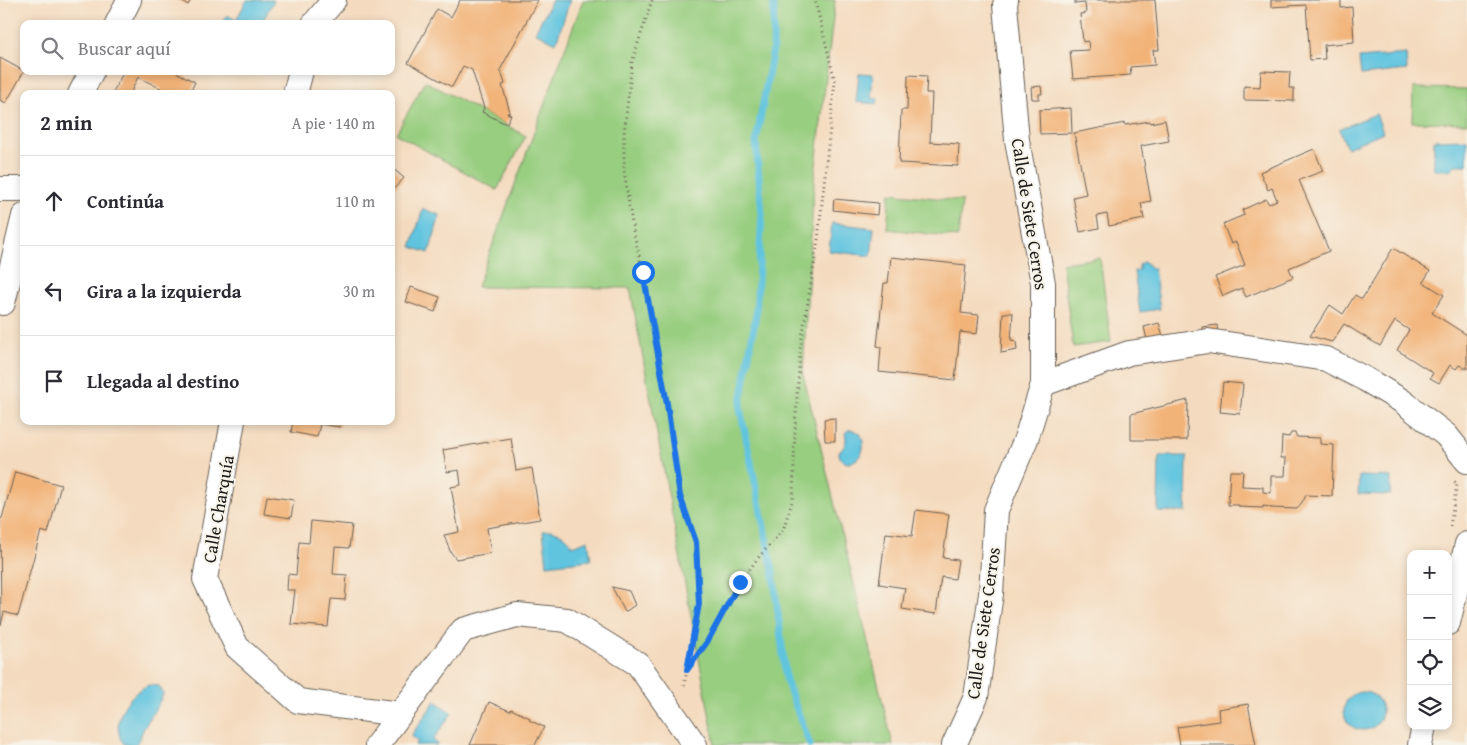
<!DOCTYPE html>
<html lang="es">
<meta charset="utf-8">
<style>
:root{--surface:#fff;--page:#f7f7f7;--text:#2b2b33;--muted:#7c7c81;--line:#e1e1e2}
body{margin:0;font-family:"Gentium Book Plus",serif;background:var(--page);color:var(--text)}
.controls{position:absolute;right:15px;bottom:15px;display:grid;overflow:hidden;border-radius:10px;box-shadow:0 2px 8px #0003}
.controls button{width:45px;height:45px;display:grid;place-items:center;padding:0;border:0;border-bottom:1px solid var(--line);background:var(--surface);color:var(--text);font:25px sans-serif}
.stop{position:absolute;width:15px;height:15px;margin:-11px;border:4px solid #1a73e8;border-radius:50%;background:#fff}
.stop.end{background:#1a73e8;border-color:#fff;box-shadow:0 1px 5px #0008}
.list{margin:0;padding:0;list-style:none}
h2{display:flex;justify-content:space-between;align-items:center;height:65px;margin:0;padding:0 20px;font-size:21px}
h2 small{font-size:16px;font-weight:400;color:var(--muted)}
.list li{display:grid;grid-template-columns:32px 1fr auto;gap:15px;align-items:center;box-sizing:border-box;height:90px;padding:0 20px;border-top:1px solid var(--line)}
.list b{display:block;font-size:19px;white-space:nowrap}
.list em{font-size:16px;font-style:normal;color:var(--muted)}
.icon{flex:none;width:28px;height:28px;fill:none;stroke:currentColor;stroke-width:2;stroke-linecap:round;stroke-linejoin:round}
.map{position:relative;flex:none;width:1467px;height:745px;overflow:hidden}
.search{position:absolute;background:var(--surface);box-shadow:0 2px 8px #0003;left:20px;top:20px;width:375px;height:55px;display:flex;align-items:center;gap:12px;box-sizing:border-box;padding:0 18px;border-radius:10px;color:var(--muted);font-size:19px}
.panel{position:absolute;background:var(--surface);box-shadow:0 2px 8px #0003;left:20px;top:90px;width:375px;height:335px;border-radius:10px}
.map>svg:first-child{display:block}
.green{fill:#98ce80;stroke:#5a754e}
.water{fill:#61c4df;stroke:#3e707e}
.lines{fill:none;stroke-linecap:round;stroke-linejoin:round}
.stream{stroke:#61c4df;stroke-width:7}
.building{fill:#f2b378}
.minor-casing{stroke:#685f55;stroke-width:26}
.path{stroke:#685f55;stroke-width:3;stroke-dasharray:1 4;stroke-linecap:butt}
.minor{stroke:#fff;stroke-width:24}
.route{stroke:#1a73e8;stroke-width:6}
.labels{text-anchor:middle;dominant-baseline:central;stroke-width:4;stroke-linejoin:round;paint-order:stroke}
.street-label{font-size:18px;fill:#1c1c1c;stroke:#f7f3e8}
</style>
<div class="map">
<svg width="1467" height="745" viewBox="0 0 1467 745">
<rect width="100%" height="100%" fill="#f7f3e8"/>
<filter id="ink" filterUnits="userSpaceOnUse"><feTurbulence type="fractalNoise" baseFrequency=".02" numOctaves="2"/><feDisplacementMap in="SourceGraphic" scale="10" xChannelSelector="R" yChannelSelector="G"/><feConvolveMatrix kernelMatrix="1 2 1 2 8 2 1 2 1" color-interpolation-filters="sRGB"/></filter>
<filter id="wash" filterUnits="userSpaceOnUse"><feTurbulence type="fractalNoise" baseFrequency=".0096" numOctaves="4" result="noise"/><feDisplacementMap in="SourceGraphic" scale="20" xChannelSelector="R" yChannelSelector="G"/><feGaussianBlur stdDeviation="1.12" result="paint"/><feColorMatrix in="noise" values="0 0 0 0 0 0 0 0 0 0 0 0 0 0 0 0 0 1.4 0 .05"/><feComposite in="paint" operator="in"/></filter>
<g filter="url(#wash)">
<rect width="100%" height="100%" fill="#f4dbbf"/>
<path class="green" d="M 583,0 L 835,0 L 814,183 L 803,374 L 893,745 L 715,745 L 630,288 L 477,287 Z
M 425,81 L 526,136 L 497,190 L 396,134 Z
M 1413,88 L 1467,89 L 1467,123 L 1412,122 Z
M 890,193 L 962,201 L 958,237 L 887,229 Z
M 1100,258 L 1111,342 L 1073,347 L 1062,263 Z"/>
<path class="water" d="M 247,0 L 274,0 L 261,24 L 222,24 L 227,15 L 236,20 Z
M 552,0 L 570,0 L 556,43 L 535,32 Z
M 1406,54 L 1407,70 L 1361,75 L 1359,58 Z
M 859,73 L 873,74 L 871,98 L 878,99 L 877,104 L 856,102 Z
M 1376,114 L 1383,132 L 1347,148 L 1339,129 Z
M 1467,139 L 1467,165 L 1455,165 L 1450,170 L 1434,170 L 1434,140 Z
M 423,209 L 440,215 L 429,253 L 411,247 Z
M 832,223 L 874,228 L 871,256 L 829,251 Z
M 1142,262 L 1147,263 L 1150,268 L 1154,268 L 1160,309 L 1140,312 L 1134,271 L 1139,270 L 1139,265 Z
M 848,430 L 853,430 L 860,433 C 866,446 864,457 850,463 C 843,463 839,459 839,452 C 846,446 847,441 845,433 Z
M 1159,456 L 1187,456 L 1186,512 L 1158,512 Z
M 1359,476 L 1391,477 L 1390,495 L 1358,494 Z
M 551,530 C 561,533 568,536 572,546 L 588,540 L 591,560 L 547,565 L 543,531 Z
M 149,685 L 159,686 L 163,693 L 162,697 L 144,728 L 137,743 L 134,745 L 124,744 C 108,723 128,693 149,685 Z
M1344 711a19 19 0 1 1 38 0a19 19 0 1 1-38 0Z
M 435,701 L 452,713 L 433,740 L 438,744 L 437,745 L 415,745 L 418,741 L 411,736 Z"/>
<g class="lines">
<path class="stream" d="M 774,0 L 773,49 L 756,142 L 762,215 L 756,314 L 740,408 L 773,571 L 786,680 L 810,745"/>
</g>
<g id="blocks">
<path class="building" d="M 178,0 L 191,0 L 188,5 Z
M 460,0 L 538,0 L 499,72 L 501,71 L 505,84 L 502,85 L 510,112 L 507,113 L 511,115 L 506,124 L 482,112 L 484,108 L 472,70 L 463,66 L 452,87 L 408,63 L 437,9 L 451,17 Z
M 1075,0 L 1155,0 L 1159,50 L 1153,50 L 1155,65 L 1130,67 L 1131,75 L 1073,79 L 1070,51 L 1089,50 L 1088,41 L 1083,42 L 1080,14 L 1086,13 L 1085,3 L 1075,4 Z
M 1271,0 L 1341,0 L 1341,8 L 1352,7 L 1354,42 L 1324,45 L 1325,59 L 1310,60 L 1306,5 L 1271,7 Z
M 0,58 L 24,71 L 6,103 L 0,100 Z
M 124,71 L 174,71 L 195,82 L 189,94 L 159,94 L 162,89 L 138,77 L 131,92 L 135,94 L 112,94 Z
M 1261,71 L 1290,72 L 1289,88 L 1294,88 L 1294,101 L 1244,100 L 1244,86 L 1260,87 Z
M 908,75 L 927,76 L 926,93 L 932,93 L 930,142 L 959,144 L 958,166 L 899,163 L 901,110 L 907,110 Z
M 1041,86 L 1042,94 L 1039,94 L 1039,99 L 1032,99 L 1031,87 Z
M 1071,108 L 1072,133 L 1040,134 L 1039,110 Z
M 1165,120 L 1169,141 L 1141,146 L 1151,201 L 1141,203 L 1144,219 L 1109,226 L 1107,214 L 1097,216 L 1099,228 L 1080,232 L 1073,197 L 1086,194 L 1074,133 L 1125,123 L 1125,125 L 1150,121 L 1150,123 Z
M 1314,149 L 1323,171 L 1299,180 L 1329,251 L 1289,268 L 1293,277 L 1246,297 L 1242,288 L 1223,296 L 1215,277 L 1245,265 L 1236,242 L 1231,244 L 1223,224 L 1244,215 L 1242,210 L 1266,199 L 1269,204 L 1277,200 L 1272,188 L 1268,190 L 1260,172 Z
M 391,167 L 404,178 L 391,192 Z
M 834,199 L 878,203 L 877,215 L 833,210 Z
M 1393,248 L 1430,271 L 1423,282 L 1444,295 L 1432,313 L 1467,335 L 1467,369 L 1459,365 L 1456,369 L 1450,365 L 1439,383 L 1430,378 L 1433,373 L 1397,350 L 1409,330 L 1395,321 L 1380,346 L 1344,324 L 1332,342 L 1310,336 L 1330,305 L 1343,314 L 1355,295 L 1362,299 Z
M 891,257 L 966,265 L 961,313 L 979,315 L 977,334 L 960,332 L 955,380 L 879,372 L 881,347 L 877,346 L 884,283 L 888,283 Z
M 411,287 L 440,297 L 435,312 L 406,302 Z
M 1003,313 L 1013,313 L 1011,340 L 1016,341 L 1017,350 L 1001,353 Z
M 1159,323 L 1164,339 L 1148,344 L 1144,327 Z
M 1217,325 L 1218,333 L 1202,335 L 1202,327 Z
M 1223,382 L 1243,384 L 1240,414 L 1220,412 Z
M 1188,400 L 1187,440 L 1131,440 L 1131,414 Z
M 835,418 L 835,441 L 825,441 L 824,419 Z
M 293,421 L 341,421 L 340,427 L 320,424 L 317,437 L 291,432 Z
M 1291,433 L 1295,433 L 1297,437 L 1320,438 L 1320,444 L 1334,445 L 1332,496 L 1305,495 L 1305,498 L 1297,509 L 1270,508 L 1271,507 L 1263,506 L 1263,508 L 1239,507 L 1239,505 L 1228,505 L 1230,471 L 1243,471 L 1242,486 L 1263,487 L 1263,492 L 1271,493 L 1271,476 L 1285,476 L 1286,458 L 1281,458 L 1282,436 L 1289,437 Z
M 511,438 L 516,471 L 532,468 L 540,519 L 487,528 L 491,553 L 456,559 L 450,551 L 444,535 L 459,532 L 451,487 L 461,485 L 459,470 L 447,472 L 443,450 Z
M 15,472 L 61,485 L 48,533 L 41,531 L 18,616 L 4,612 L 1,625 L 0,519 L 2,518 Z
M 267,496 L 294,500 L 291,518 L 264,514 Z
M 916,510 L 949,514 L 943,558 L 958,560 L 955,579 L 941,577 L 936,614 L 902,609 L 905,588 L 879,584 L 886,533 L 912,536 Z
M 311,521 L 352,525 L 349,548 L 335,547 L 333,574 L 347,575 L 345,600 L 331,599 L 328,627 L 291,624 L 295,590 L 287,590 L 288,574 L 296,575 L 299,542 L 309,543 Z
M 612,587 L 629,591 L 635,605 L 625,612 Z
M 489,702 L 510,711 L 511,709 L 530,718 L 529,720 L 544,727 L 535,745 L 470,745 Z
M 1248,704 L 1256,745 L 1180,745 L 1177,727 L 1219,721 L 1218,709 Z"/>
</g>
</g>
<g filter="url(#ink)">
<use href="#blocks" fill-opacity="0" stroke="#685f55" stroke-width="1"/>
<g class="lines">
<g class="minor-casing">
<path id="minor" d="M 117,24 L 129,0
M 314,24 L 334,0
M 80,94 L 92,71
M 295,94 L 301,71
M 0,189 L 24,189
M 3,303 L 24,216
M 1043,384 L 1129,353 L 1208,341 L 1326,359 L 1365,379 L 1402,401 L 1446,435 L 1467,461
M 233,421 L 205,579 L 237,647 L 298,701 L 400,714
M 1448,623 L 1467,544
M 377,745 L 463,630 L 517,615 L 567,620 L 638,664 L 695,745
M 954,745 L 976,697 L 991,594 L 996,510 L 1026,439 L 1043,384 L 1043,283 L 1017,140 L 1005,5 L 1006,0
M 1420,745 L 1424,726"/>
</g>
<path class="path" d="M 652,0 L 632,62 L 624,134 L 624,171 L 633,230 L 643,272 L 667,404 L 680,496 L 696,542 L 699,604 L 688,667
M 1450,526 L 1457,484 L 1454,481
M 684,686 L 687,670 L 707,643 L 740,582 L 758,558 L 783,530 L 793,499 L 795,430 L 800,350 L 818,240 L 835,81 L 815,0"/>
<use href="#minor" class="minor"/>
</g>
</g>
<g class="lines" filter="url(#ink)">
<path class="route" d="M 643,272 L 667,404 L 680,496 L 696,542 L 699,604 L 687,670 L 707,642 L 740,582"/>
</g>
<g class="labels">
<g class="street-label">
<text transform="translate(1030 214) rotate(81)">Calle de Siete Cerros</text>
<text transform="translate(218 509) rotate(-80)">Calle Charquía</text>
<text transform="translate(983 623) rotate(-82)">Calle de Siete Cerros</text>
</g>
</g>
</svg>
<div class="controls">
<button>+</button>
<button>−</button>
<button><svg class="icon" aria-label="locate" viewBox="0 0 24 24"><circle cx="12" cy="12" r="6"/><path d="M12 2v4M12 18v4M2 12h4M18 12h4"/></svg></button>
<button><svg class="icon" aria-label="layers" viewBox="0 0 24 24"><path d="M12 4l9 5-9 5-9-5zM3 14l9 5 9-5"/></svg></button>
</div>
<div class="stop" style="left:643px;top:272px"></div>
<div class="stop end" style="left:740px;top:582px"></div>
<div class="search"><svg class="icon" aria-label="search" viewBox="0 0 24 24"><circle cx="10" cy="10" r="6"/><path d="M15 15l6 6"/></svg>Buscar aquí</div>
<section class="panel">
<h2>2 min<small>A pie · 140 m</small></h2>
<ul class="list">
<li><svg class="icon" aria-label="ahead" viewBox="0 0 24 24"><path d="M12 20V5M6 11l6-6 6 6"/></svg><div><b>Continúa</b></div><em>110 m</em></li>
<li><svg class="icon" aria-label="left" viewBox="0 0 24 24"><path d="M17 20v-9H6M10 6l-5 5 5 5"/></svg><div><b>Gira a la izquierda</b></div><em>30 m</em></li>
<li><svg class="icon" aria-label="arrive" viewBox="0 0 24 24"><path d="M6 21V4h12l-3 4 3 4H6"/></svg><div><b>Llegada al destino</b></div></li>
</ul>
</section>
</div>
